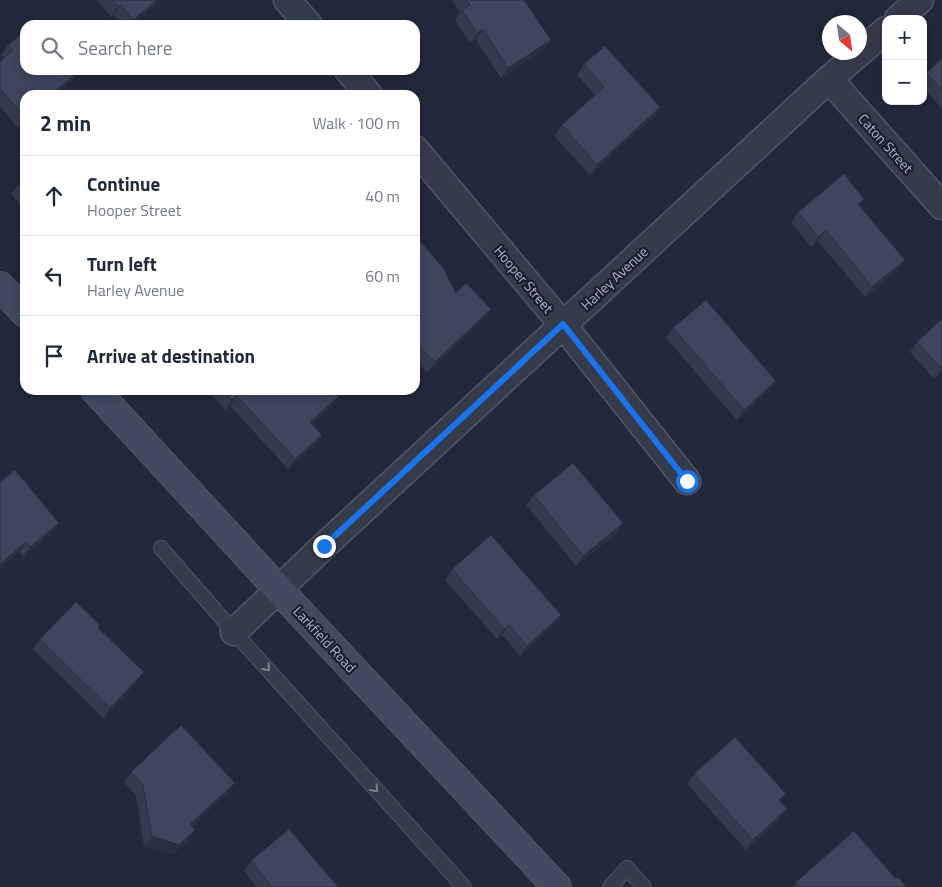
<!DOCTYPE html>
<meta charset="utf-8">
<style>
:root{--surface:#fff;--page:#f2f2f3;--text:#1f2937;--muted:#747a83;--line:#e0e1e3}
body{margin:0;font-family:"Titillium Web",sans-serif;background:var(--page);color:var(--text)}
.controls{position:absolute;right:15px;top:15px;display:grid;overflow:hidden;border-radius:10px;box-shadow:0 2px 12px #0003}
.controls button{width:45px;height:45px;display:grid;place-items:center;padding:0;border:0;border-bottom:1px solid var(--line);background:var(--surface);color:var(--text);font:25px sans-serif}
.compass{position:absolute;left:822px;top:15px;width:45px;height:45px;border-radius:50%;background:var(--surface);box-shadow:0 2px 12px #0003;rotate:151deg}
.stop{position:absolute;width:15px;height:15px;margin:-11px;border:4px solid #1a73e8;border-radius:50%;background:#fff}
.stop.end{background:#1a73e8;border-color:#fff;box-shadow:0 1px 5px #0008}
.list{margin:0;padding:0;list-style:none}
h2{display:flex;justify-content:space-between;align-items:center;height:65px;margin:0;padding:0 20px;font-size:21px}
h2 small{font-size:16px;font-weight:400;color:var(--muted)}
.list li{display:grid;grid-template-columns:32px 1fr auto;gap:15px;align-items:center;box-sizing:border-box;height:80px;padding:0 20px;border-top:1px solid var(--line)}
.list b{display:block;font-size:19px;white-space:nowrap}
.list p{margin:0;font-size:16px;white-space:nowrap;color:var(--muted)}
.list em{font-size:16px;font-style:normal;color:var(--muted)}
.icon{flex:none;width:28px;height:28px;fill:none;stroke:currentColor;stroke-width:2;stroke-linecap:round;stroke-linejoin:round}
.map{position:relative;flex:none;width:942px;height:887px;overflow:hidden}
.search{position:absolute;background:var(--surface);box-shadow:0 2px 12px #0003;left:20px;top:20px;width:400px;height:55px;display:flex;align-items:center;gap:12px;box-sizing:border-box;padding:0 18px;border-radius:15px;color:var(--muted);font-size:19px}
.panel{position:absolute;background:var(--surface);box-shadow:0 2px 12px #0003;left:20px;top:90px;width:400px;height:305px;border-radius:15px}
.map>svg:first-child{display:block}
.lines{fill:none;stroke-linecap:round;stroke-linejoin:round}
.lane-casing{stroke:#515667;stroke-width:16}
.street-casing{stroke:#515667;stroke-width:29}
.secondary-casing{stroke:#515667;stroke-width:30}
.lane{stroke:#363b4c;stroke-width:14}
.street{stroke:#363b4c;stroke-width:26}
.secondary{stroke:#43495f;stroke-width:28}
.wall{fill:#353b4f}
.shaded-wall{fill:#2b3040}
.building{fill:#3e455c;stroke:#2b3040}
.oneway{stroke:#7a7f90}
.route{stroke:#1a73e8;stroke-width:6}
.labels{text-anchor:middle;dominant-baseline:central;stroke-width:4.5;stroke-linejoin:round;paint-order:stroke}
.street-label{font-size:14px;fill:#b1b6c8;stroke:#1b2031}
</style>
<div class="map">
<svg width="942" height="887" viewBox="0 0 942 887">
<rect width="100%" height="100%" fill="#22293c"/>
<g class="lines">
<g class="lane-casing">
<path id="lane" d="M 161,548 L 234,632 L 464,887
M 610,887 L 627,868 L 644,887"/>
</g>
<g class="street-casing">
<path id="street" d="M 287,0 L 309,25
M 898,19 L 920,0
M 348,70 L 369,95
M 829,79 L 942,206
M 415,149 L 563,325 L 687,481
M 234,632 L 324,546 L 563,325 L 829,79 L 886,30"/>
</g>
<g class="secondary-casing">
<path id="secondary" d="M 0,286 L 25,313
M 95,390 L 279,590 L 557,887"/>
</g>
<use href="#lane" class="lane"/>
<use href="#street" class="street"/>
<use href="#secondary" class="secondary"/>
</g>
<path class="wall" d="M 97,0 L 162,0 L 132,25 L 122,25 L 114,15 L 111,17 Z
M 452,0 L 524,0 L 551,40 L 543,50 L 501,78 L 476,40 L 470,43 L 455,20 L 460,12 Z
M 8,45 L 79,71 L 72,81 L 25,95 L 25,122 L 18,128 L 0,107 L 0,62 L 4,58 L 1,55 Z
M 942,58 L 942,108 L 923,88 L 923,77 L 926,73 Z
M 584,64 L 660,107 L 653,118 L 590,175 L 554,136 L 562,125 L 595,95 L 577,75 Z
M 25,178 L 25,210 L 11,194 L 19,184 Z
M 864,199 L 859,205 L 898,270 L 865,297 L 818,241 L 811,247 L 791,222 L 798,212 Z
M 415,235 L 456,293 L 491,309 L 484,319 L 427,373 L 415,360 Z
M 942,319 L 942,372 L 934,379 L 910,352 L 917,342 Z
M 673,328 L 769,391 L 737,420 L 666,338 Z
M 207,390 L 333,390 L 339,396 L 332,406 L 311,424 L 322,435 L 315,446 L 288,469 L 230,406 L 225,410 Z
M 0,482 L 52,533 L 23,557 L 19,552 L 0,568 Z
M 534,495 L 623,523 L 616,534 L 576,566 L 526,505 Z
M 452,569 L 561,615 L 554,625 L 520,656 L 502,635 L 497,639 L 445,580 Z
M 100,625 L 98,628 L 136,683 L 103,718 L 33,649 L 40,639 Z
M 131,772 L 227,793 L 192,826 L 188,840 L 172,855 L 144,846 L 136,796 L 124,782 Z
M 694,774 L 787,809 L 780,819 L 746,850 L 687,784 Z
M 251,861 L 338,887 L 257,887 L 244,871 Z
M 896,879 L 906,887 L 792,887 L 796,882 Z"/>
<path class="shaded-wall" d="M 157,0 L 162,0 L 132,25 L 129,25 L 133,20 Z
M 121,5 L 114,15 L 111,17 L 118,7 Z
M 483,29 L 476,40 L 470,43 L 477,33 Z
M 551,40 L 543,50 L 501,78 L 508,68 Z
M 79,71 L 72,81 L 56,95 L 51,95 Z
M 660,107 L 653,118 L 590,175 L 597,165 Z
M 25,118 L 25,122 L 18,128 Z
M 826,230 L 818,241 L 811,247 L 818,237 Z
M 905,260 L 898,270 L 865,297 L 872,287 Z
M 491,309 L 484,319 L 427,373 L 435,362 Z
M 942,368 L 942,372 L 934,379 Z
M 776,381 L 769,391 L 737,420 L 744,410 Z
M 237,396 L 230,406 L 225,410 L 232,400 Z
M 339,396 L 332,406 L 302,432 L 310,422 Z
M 322,435 L 315,446 L 288,469 L 295,459 Z
M 59,523 L 52,533 L 23,557 L 30,547 Z
M 623,523 L 616,534 L 576,566 L 583,556 Z
M 26,542 L 19,552 L 0,568 L 0,564 Z
M 561,615 L 554,625 L 520,656 L 527,646 Z
M 509,625 L 502,635 L 497,639 L 504,629 Z
M 144,672 L 136,683 L 103,718 L 110,708 Z
M 235,783 L 227,793 L 183,834 L 190,824 Z
M 787,809 L 780,819 L 746,850 L 753,840 Z
M 195,830 L 188,840 L 172,855 L 144,846 L 152,836 Z"/>
<path class="building" d="M 112,0 L 157,0 L 133,20 L 121,5 L 118,7 Z
M 466,0 L 524,0 L 551,40 L 508,68 L 483,29 L 477,33 L 462,10 L 470,5 Z
M 25,31 L 25,70 L 79,71 L 51,95 L 25,95 L 25,117 L 0,89 L 0,62 L 13,50 L 8,45 Z
M 605,46 L 660,107 L 597,165 L 562,125 L 604,87 L 584,64 Z
M 942,58 L 942,90 L 926,73 Z
M 844,174 L 864,199 L 858,204 L 905,260 L 872,287 L 826,230 L 818,237 L 798,212 Z
M 25,178 L 25,191 L 19,184 Z
M 415,235 L 443,268 L 456,293 L 466,283 L 491,309 L 435,362 L 415,342 L 415,318 L 417,316 L 415,314 Z
M 706,300 L 776,381 L 744,410 L 673,328 Z
M 942,319 L 942,369 L 917,342 Z
M 223,390 L 333,390 L 339,396 L 310,422 L 322,435 L 295,459 L 237,396 L 232,400 Z
M 573,463 L 623,523 L 583,556 L 534,495 Z
M 15,470 L 59,523 L 30,547 L 26,542 L 0,564 L 0,482 Z
M 491,535 L 561,615 L 527,646 L 509,625 L 504,629 L 452,569 Z
M 76,602 L 100,625 L 98,628 L 144,672 L 110,708 L 40,639 Z
M 181,725 L 235,783 L 190,824 L 195,830 L 179,845 L 152,836 L 143,785 L 131,772 Z
M 735,737 L 786,794 L 779,800 L 787,809 L 753,840 L 694,774 Z
M 289,829 L 338,887 L 272,887 L 251,861 Z
M 854,831 L 896,879 L 898,877 L 906,887 L 800,887 L 796,882 Z"/>
<defs><path id="oneway-chevron" d="M-2-3.5L2.5 0L-2 3.5" fill="none" stroke-width="1.6" stroke-linecap="round" stroke-linejoin="round" transform="scale(1.25)"/></defs>
<g class="oneway">
<use href="#oneway-chevron" transform="translate(267 668) rotate(48)"/>
<use href="#oneway-chevron" transform="translate(375 789) rotate(48)"/>
</g>
<g class="lines">
<path class="route" d="M 324,546 L 563,324 L 687,481"/>
</g>
<g class="labels">
<g class="street-label">
<text transform="translate(886 143) rotate(48)">Caton Street</text>
<text transform="translate(614 278) rotate(-43)">Harley Avenue</text>
<text transform="translate(524 279) rotate(50)">Hooper Street</text>
<text transform="translate(325 639) rotate(47)">Larkfield Road</text>
</g>
</g>
</svg>
<div class="controls">
<button>+</button>
<button>−</button>
</div>
<svg class="compass" viewBox="-18 -18 36 36"><path d="M0-13l5 13h-10z" fill="#e53935"/><path d="M0 13l5-13h-10z" fill="#747a83"/></svg>
<div class="stop" style="left:687px;top:481px"></div>
<div class="stop end" style="left:324px;top:546px"></div>
<div class="search"><svg class="icon" aria-label="search" viewBox="0 0 24 24"><circle cx="10" cy="10" r="6"/><path d="M15 15l6 6"/></svg>Search here</div>
<section class="panel">
<h2>2 min<small>Walk · 100 m</small></h2>
<ul class="list">
<li><svg class="icon" aria-label="ahead" viewBox="0 0 24 24"><path d="M12 20V5M6 11l6-6 6 6"/></svg><div><b>Continue</b><p>Hooper Street</p></div><em>40 m</em></li>
<li><svg class="icon" aria-label="left" viewBox="0 0 24 24"><path d="M17 20v-9H6M10 6l-5 5 5 5"/></svg><div><b>Turn left</b><p>Harley Avenue</p></div><em>60 m</em></li>
<li><svg class="icon" aria-label="arrive" viewBox="0 0 24 24"><path d="M6 21V4h12l-3 4 3 4H6"/></svg><div><b>Arrive at destination</b></div></li>
</ul>
</section>
</div>
